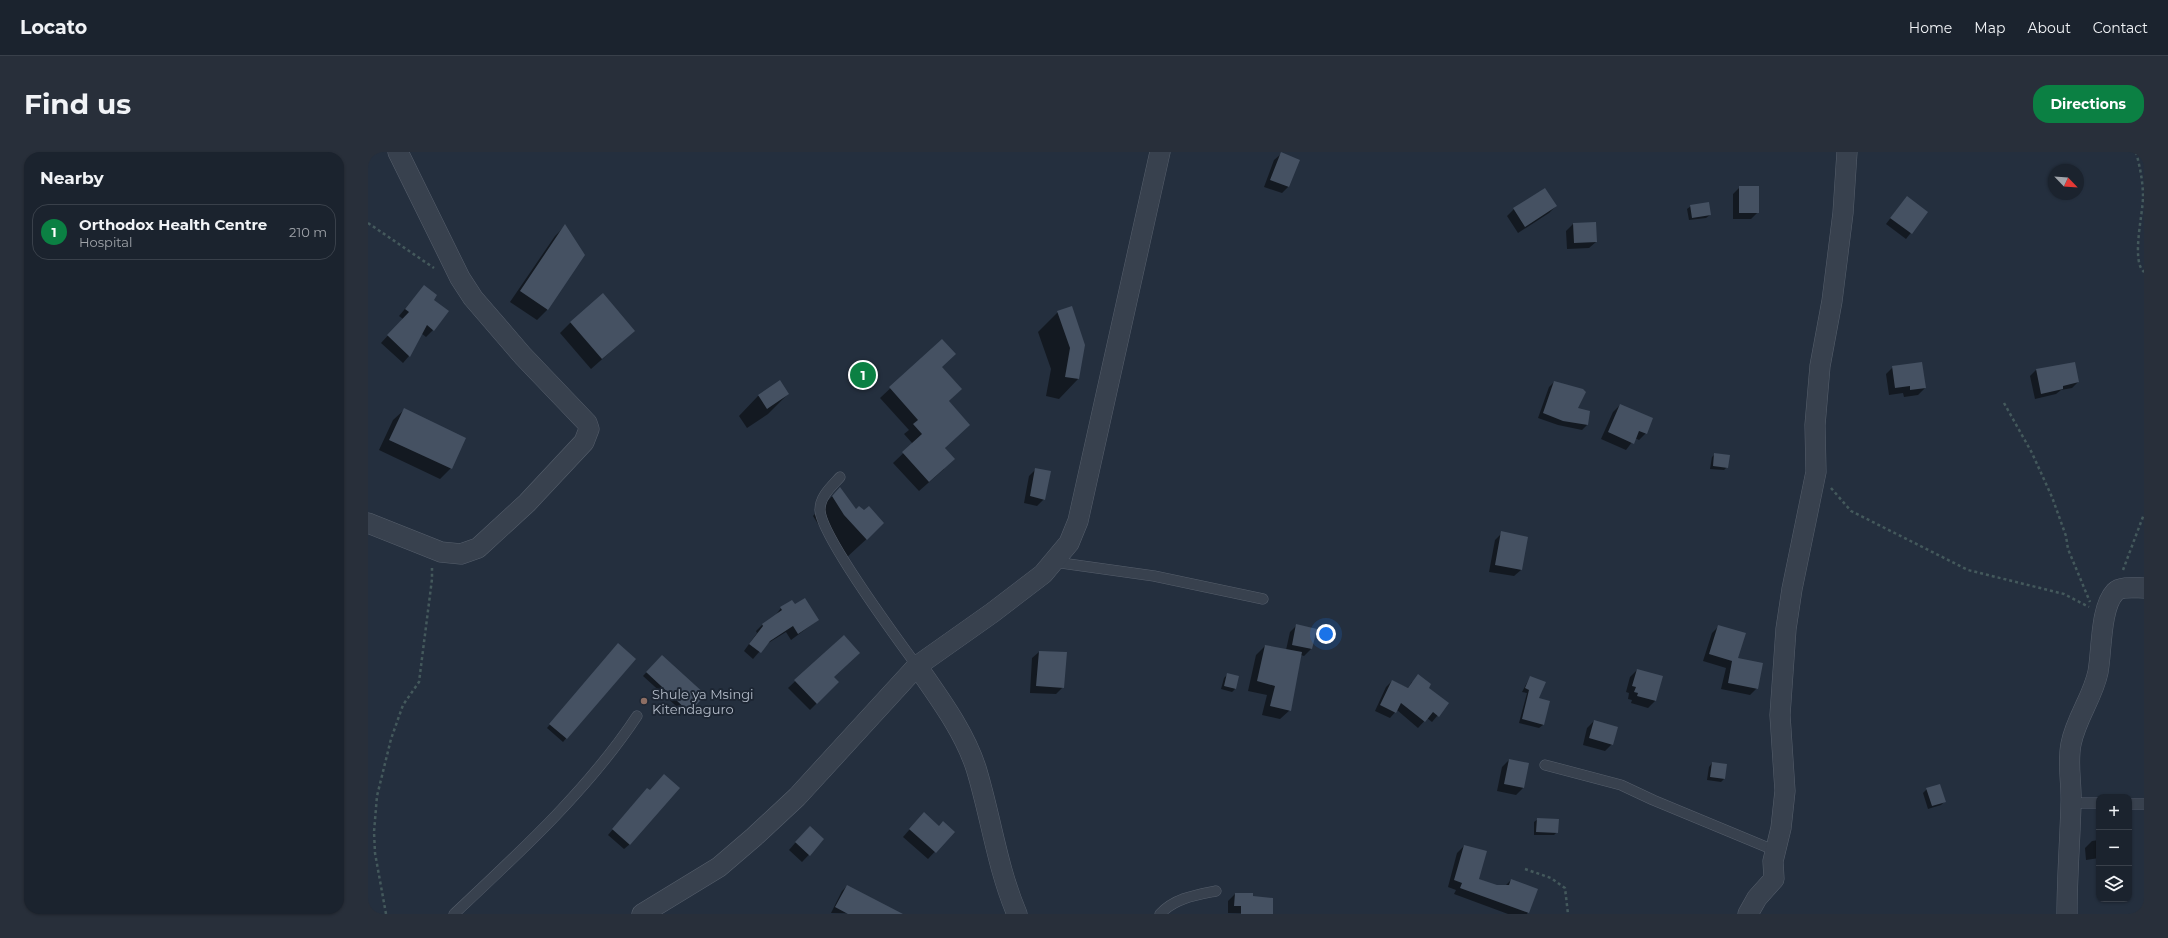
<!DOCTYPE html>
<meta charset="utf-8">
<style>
:root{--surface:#1b232e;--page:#282f3a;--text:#f1f3f6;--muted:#a0a4aa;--line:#39404a;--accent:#0b8043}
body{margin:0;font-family:Montserrat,sans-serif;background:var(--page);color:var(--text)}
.controls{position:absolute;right:12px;bottom:12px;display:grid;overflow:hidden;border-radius:8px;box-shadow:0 1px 3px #0004}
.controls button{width:36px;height:36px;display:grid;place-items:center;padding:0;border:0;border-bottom:1px solid var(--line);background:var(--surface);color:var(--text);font:20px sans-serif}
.compass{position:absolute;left:1680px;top:12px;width:36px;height:36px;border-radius:50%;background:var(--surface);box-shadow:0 1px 3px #0004;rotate:115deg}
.you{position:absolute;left:958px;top:482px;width:14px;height:14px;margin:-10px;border:3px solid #fff;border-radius:50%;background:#1a73e8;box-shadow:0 0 0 6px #1a73e833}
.badge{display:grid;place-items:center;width:26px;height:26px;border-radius:50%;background:var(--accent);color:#fff;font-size:13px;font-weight:700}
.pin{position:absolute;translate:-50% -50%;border:2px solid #fff;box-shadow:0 1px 4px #0006}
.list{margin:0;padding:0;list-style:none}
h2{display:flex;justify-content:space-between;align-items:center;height:52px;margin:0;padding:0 16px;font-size:17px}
h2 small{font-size:13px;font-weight:400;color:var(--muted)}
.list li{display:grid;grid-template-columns:26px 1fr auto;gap:12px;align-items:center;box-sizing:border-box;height:56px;margin:0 8px 8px;padding:0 8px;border:1px solid var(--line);border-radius:16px}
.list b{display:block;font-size:15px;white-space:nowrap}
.list p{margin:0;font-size:13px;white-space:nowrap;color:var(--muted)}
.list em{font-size:13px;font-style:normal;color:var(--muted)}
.icon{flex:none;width:22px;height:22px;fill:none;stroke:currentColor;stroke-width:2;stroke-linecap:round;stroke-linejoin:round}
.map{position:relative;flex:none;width:1776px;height:762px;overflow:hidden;border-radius:16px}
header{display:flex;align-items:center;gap:24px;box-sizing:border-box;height:56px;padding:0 20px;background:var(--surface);border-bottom:1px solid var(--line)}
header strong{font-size:19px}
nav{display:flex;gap:22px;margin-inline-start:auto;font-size:14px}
.intro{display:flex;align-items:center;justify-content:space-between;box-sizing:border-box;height:96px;padding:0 24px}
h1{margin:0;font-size:28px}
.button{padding:10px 18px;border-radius:16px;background:var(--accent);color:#fff;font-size:14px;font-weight:700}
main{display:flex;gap:24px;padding:0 24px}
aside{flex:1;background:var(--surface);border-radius:16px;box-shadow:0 1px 3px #0004}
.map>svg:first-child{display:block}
.shadow{fill:#0007}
.building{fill:#455162}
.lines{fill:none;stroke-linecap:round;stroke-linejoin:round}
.service-casing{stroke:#565f6c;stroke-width:11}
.minor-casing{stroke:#565f6c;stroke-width:21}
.path{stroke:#44595c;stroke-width:2.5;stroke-dasharray:3 3;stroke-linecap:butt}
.service{stroke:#38414e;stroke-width:10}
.minor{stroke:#38414e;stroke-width:20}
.education-dot{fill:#8d6e63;stroke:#1d2633;stroke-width:1.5}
.labels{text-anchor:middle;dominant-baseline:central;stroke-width:4;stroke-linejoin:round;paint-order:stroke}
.poi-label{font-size:13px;fill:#b4bcc9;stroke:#1d2633;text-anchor:start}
</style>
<header>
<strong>Locato</strong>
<nav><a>Home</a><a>Map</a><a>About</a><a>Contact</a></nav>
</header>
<div class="intro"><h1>Find us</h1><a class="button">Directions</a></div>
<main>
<aside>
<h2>Nearby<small></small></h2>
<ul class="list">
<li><span class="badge">1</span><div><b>Orthodox Health Centre</b><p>Hospital</p></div><em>210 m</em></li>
</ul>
</aside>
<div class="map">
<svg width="1776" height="762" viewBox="0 0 1776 762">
<rect width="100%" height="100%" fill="#242f3e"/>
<path class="shadow" d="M 913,2 L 921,34 L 914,41 L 896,35 L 906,8 Z
M 1372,35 L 1390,60 L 1383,67 L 1365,67 L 1365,42 Z
M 1534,51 L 1559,60 L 1538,87 L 1518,72 Z
M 1188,54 L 1181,61 L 1150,81 L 1139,64 L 1146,57 Z
M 1323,54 L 1342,63 L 1338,66 L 1321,68 L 1319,57 Z
M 1205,72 L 1228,90 L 1221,96 L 1199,97 L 1198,79 Z
M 197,74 L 216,103 L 179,158 L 169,168 L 142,150 L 187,84 Z
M 56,134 L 64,148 L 65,178 L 58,185 L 53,181 L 41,204 L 35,211 L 13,191 L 35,167 L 31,164 Z
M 690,160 L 716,193 L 710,227 L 691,247 L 678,244 L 683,217 L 670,180 Z
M 203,170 L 266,179 L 223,217 L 192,181 Z
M 574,188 L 573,215 L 593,237 L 580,250 L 576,317 L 551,339 L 525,311 L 545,292 L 536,282 L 541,278 L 512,246 Z
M 1525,215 L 1557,236 L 1550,243 L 1536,245 L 1535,241 L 1521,243 L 1518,222 Z
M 1668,218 L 1710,230 L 1704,236 L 1693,238 L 1688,242 L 1667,247 L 1662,224 Z
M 412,230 L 420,242 L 400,262 L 379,276 L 371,264 L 390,244 Z
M 1186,230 L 1219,273 L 1214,278 L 1190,273 L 1170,266 L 1181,235 Z
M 1252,253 L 1278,281 L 1271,288 L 1267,286 L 1258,298 L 1233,287 L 1245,260 Z
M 36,258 L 83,316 L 72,327 L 11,298 L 25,268 Z
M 1347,302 L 1359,315 L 1356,318 L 1342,317 L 1344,305 Z
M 668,317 L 676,347 L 669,354 L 656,351 L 661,324 Z
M 472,336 L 504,382 L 478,406 L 457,383 L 445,364 Z
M 1134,381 L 1153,418 L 1146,424 L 1121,420 L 1127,388 Z
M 427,453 L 450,468 L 423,488 L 418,480 L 397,493 L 385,507 L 376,499 L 389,481 L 388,479 L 395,472 L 407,464 L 413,456 Z
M 929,473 L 943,497 L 936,504 L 933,503 L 922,558 L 912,567 L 894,563 L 899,543 L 880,539 L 888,503 L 897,494 L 918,498 L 922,480 Z
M 1351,474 L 1369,506 L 1389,536 L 1382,543 L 1353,537 L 1358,516 L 1335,509 L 1344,481 Z
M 475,484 L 465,525 L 470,530 L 442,558 L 420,536 Z
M 247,496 L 266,507 L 195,590 L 179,576 Z
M 671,500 L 695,535 L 688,542 L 662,541 L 664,506 Z
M 294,504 L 336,543 L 318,563 L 275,524 Z
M 1269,518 L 1294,525 L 1287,549 L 1280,556 L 1263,551 L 1264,548 L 1260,547 L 1261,541 L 1258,540 L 1262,525 Z
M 859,523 L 870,525 L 867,537 L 864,540 L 853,537 L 856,526 Z
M 1162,525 L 1170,547 L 1181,550 L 1175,573 L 1171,576 L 1151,571 L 1159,541 L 1154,540 Z
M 1024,529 L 1040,536 L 1044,530 L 1059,536 L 1080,551 L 1064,570 L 1059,566 L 1050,576 L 1029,558 L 1022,566 L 1007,559 L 1018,535 Z
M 1226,569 L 1244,592 L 1237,599 L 1215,593 L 1219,576 Z
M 1141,608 L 1160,612 L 1155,636 L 1148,643 L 1129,639 L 1134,615 Z
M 1344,611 L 1358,613 L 1356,627 L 1353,630 L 1339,628 L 1341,615 Z
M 1559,637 L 1576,650 L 1573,653 L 1560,657 L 1555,641 Z
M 281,639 L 262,692 L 256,697 L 240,683 L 274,643 Z
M 1170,667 L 1189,680 L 1186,683 L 1166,683 L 1166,670 Z
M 549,669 L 585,680 L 560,707 L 535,685 Z
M 435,682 L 455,688 L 434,710 L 421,698 Z
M 1731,688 L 1731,706 L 1718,708 L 1717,696 L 1724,689 Z
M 1096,694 L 1110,727 L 1128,734 L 1137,734 L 1143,728 L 1160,760 L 1159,762 L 1140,762 L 1086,742 L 1088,738 L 1080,735 L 1089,701 Z
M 479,734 L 517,762 L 463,761 L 474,739 Z
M 867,742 L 884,745 L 904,762 L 860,761 L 860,749 Z"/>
<path class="building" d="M 913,0 L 932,8 L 921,35 L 902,28 Z
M 1371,34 L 1391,34 L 1391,61 L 1371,61 Z
M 1177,36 L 1189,54 L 1157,75 L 1145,56 Z
M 1539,44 L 1560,60 L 1544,82 L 1522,66 Z
M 1341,50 L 1343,63 L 1324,66 L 1322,53 Z
M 1228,70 L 1229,90 L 1206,91 L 1205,71 Z
M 197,72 L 217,103 L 180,158 L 152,139 Z
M 56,133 L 69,143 L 66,148 L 81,159 L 66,179 L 59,173 L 42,205 L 19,183 L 41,160 L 37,157 Z
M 235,141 L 267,179 L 234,207 L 202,170 Z
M 704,154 L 717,193 L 711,227 L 697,225 L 702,196 L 689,159 Z
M 574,187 L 588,202 L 574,215 L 594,237 L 581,249 L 602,273 L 577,296 L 587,307 L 561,330 L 534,300 L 554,282 L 545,272 L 550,268 L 521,235 Z
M 1554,210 L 1558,236 L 1542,238 L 1542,234 L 1527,236 L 1524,214 Z
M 1707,210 L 1711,230 L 1695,234 L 1695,237 L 1673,242 L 1668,217 Z
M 412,228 L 421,242 L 399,257 L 390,243 Z
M 1186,229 L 1215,237 L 1218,240 L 1210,256 L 1222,259 L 1220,273 L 1195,269 L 1175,261 Z
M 1252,252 L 1285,266 L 1279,282 L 1271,279 L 1266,292 L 1240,280 Z
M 36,256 L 98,286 L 84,317 L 21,288 Z
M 1346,301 L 1362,303 L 1360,316 L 1345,314 Z
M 667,316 L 683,319 L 677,348 L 662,344 Z
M 472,335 L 488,357 L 491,354 L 496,358 L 501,354 L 516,371 L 499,388 L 476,363 L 464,344 Z
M 1133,379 L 1160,385 L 1154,418 L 1127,413 Z
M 437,446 L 451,468 L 430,482 L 425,474 L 402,489 L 393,501 L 381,492 L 395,474 L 394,472 L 414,458 L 412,455 L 424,448 L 427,452 Z
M 928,472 L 949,477 L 944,497 L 924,493 Z
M 1350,473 L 1378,481 L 1370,506 L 1395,511 L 1390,537 L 1360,531 L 1364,509 L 1341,502 Z
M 476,483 L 492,501 L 466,525 L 471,530 L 449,552 L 426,528 Z
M 250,491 L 268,507 L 199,587 L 181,572 Z
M 897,493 L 934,500 L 923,559 L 902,554 L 907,534 L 889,529 Z
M 671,499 L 699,500 L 696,536 L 668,534 Z
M 294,503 L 338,543 L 321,560 L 278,520 Z
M 1269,517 L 1295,524 L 1288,549 L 1269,544 L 1270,541 L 1266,540 L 1268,535 L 1264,534 Z
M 859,521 L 871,524 L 868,537 L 856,534 Z
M 1050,522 L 1063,532 L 1061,536 L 1081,551 L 1071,565 L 1065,560 L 1057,570 L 1033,551 L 1028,561 L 1012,553 L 1024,528 L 1040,536 Z
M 1162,524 L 1178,530 L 1171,546 L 1182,549 L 1176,573 L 1154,567 L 1161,538 L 1157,536 Z
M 1226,568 L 1250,575 L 1245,593 L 1221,586 Z
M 1141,607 L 1161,611 L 1156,636 L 1136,632 Z
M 1344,610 L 1359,612 L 1357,627 L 1342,625 Z
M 296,622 L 312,636 L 262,693 L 244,677 L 279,636 L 282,638 Z
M 1572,632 L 1578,650 L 1564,654 L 1558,636 Z
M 556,660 L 571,674 L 575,669 L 587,680 L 568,701 L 541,677 Z
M 1169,666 L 1191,667 L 1190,681 L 1168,680 Z
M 442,674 L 456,687 L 442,704 L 427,690 Z
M 1096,693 L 1119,699 L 1111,727 L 1129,733 L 1141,733 L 1143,727 L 1170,737 L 1161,761 L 1092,736 L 1094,731 L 1086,728 Z
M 479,733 L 535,762 L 480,762 L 467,755 Z
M 867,741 L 885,741 L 885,744 L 905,746 L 905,762 L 873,762 L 873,754 L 866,754 Z"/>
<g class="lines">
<g class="service-casing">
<path id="service" d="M 472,325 C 464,334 452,344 452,358 C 453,384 530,488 549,514
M 686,410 L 786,424 L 895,447
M 1177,613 L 1253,633 L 1285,648 L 1408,699
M 1703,651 L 1731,651
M 1761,652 L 1776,652
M 86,762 C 151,701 220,638 269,564
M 792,762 C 807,746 828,743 848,739"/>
</g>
<g class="minor-casing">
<path id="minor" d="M 0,371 L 73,400 L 93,402 L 110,396 L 159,351 L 216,290 L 221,277 L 219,271 L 155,204 L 105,146 L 92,126 L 30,0
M 549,514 C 571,546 596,579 608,616 C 623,665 629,715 649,762
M 274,762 L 351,715 L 386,685 L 429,645 L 549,514 L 624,461 L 675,422 L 701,391 L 710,369 L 792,0
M 1380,762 L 1389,746 L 1406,727 L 1405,709 L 1413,676 L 1417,639 L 1412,563 L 1418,477 L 1424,437 L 1448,320 L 1447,273 L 1452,214 L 1464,149 L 1475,61 L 1479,0
M 1699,762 C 1699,725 1702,689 1703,652 C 1704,632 1699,612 1703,592 C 1708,566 1725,545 1730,520 C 1734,499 1732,456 1747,440 C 1753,434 1767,436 1776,436"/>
</g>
<path class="path" d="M 1768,0 C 1772,15 1775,30 1775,45 C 1775,62 1763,109 1776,120
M 0,71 L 66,116
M 1636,251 L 1664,301 L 1684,345 L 1698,384 L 1700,397 L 1722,450
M 1463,336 L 1483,359 L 1600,418 L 1696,442 L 1721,455
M 1755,418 L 1776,362
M 1157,717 L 1183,726 L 1197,736 L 1200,762
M 18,762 L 7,701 L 6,680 L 9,644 L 23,587 L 35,553 L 51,530 L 64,427 L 64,416"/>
<use href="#service" class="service"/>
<use href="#minor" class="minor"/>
</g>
<circle class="education-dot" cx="276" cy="549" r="4"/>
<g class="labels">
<g class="poi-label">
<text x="284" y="542">Shule ya Msingi<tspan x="284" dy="15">Kitendaguro</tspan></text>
</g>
</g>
</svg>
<div class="controls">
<button>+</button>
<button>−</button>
<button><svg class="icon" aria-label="layers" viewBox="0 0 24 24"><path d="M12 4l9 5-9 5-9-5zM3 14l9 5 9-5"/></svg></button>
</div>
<svg class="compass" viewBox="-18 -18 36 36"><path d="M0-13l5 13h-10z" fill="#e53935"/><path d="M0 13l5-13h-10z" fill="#a0a4aa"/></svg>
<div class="you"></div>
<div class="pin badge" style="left:495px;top:223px">1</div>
</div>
</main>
